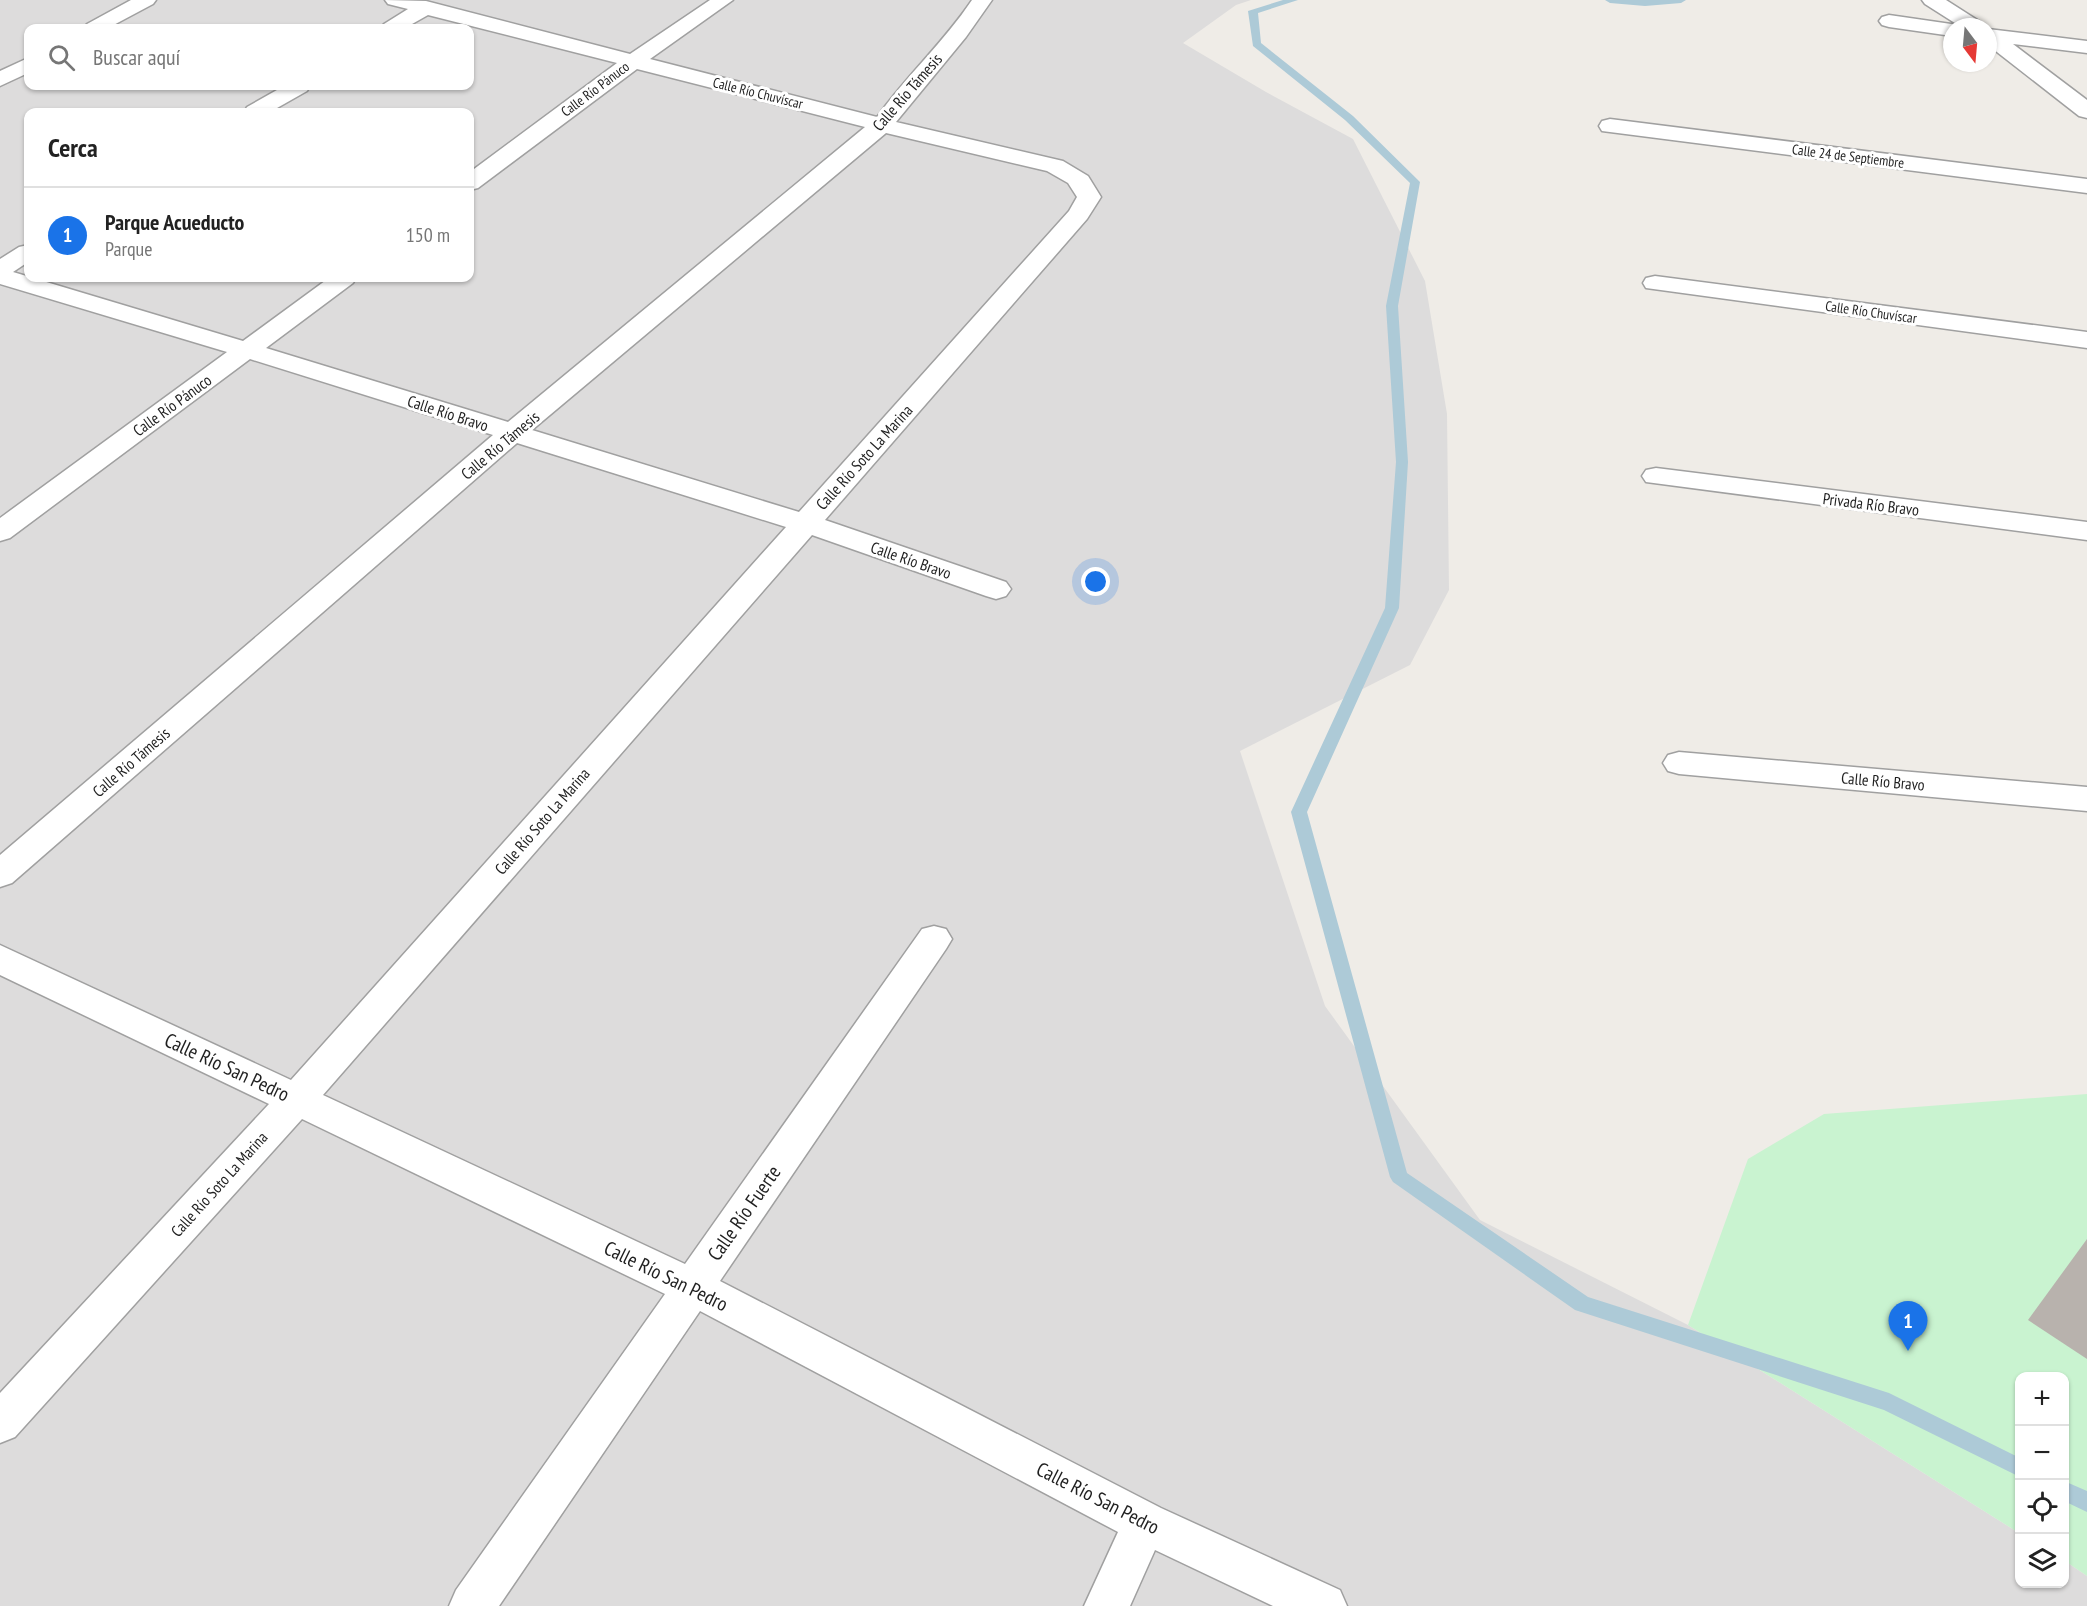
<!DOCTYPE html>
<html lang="es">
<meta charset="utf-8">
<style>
:root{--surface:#fff;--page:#f6f6f6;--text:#222;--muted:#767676;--line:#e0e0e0;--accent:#1a73e8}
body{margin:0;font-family:"PT Sans Narrow",sans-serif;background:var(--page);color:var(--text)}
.controls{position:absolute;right:18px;bottom:18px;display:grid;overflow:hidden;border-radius:12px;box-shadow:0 2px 4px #0004}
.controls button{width:54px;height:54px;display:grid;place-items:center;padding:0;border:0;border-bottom:2px solid var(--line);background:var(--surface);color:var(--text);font:30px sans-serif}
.compass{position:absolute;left:1943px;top:18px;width:54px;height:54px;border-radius:50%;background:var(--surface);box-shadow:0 2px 4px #0004;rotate:164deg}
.you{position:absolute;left:1096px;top:582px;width:21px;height:21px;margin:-15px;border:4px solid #fff;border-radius:50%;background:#1a73e8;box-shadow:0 0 0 9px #1a73e833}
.badge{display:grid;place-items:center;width:39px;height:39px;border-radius:50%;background:var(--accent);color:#fff;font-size:20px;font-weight:700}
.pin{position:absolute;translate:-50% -50px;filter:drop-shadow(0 2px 3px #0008)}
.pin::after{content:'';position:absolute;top:32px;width:21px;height:18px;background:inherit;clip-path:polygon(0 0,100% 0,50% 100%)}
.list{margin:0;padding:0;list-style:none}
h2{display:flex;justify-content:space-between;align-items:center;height:78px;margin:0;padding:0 24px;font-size:26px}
h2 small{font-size:20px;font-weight:400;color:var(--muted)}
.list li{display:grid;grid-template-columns:39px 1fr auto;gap:18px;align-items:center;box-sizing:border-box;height:96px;padding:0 24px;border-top:2px solid var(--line)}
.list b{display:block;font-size:22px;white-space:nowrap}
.list p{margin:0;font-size:20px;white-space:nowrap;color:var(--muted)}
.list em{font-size:20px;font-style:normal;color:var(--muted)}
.icon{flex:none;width:33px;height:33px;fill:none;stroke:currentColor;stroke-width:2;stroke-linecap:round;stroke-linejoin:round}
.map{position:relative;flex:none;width:2087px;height:1606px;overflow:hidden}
.search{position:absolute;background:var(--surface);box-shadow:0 2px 4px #0004;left:24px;top:24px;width:450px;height:66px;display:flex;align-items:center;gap:15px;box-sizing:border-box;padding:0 21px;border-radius:12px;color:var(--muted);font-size:22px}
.panel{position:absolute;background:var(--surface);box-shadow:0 2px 4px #0004;left:24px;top:108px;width:450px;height:174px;border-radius:12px}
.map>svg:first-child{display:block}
.residential{fill:#dddcdc;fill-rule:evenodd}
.park{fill:#c9f3d0}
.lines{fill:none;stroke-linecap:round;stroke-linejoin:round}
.stream{fill:#adcad7;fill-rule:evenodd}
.building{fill:#b8b2ad}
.minor-casing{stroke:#a0a0a0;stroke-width:3}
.minor{fill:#fff;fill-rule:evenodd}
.labels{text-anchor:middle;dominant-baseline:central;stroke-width:6;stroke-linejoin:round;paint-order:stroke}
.far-street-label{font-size:14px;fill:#1f1f1f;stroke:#fff}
.street-label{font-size:16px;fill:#1f1f1f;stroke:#fff}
.near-street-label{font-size:20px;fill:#1f1f1f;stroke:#fff}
</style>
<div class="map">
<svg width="2087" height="1606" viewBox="0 0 2087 1606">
<rect width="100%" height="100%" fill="#efece7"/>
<path class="residential" d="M 0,0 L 1251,0 L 1236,5 L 1183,43 L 1266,92 L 1353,139 L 1425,281 L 1447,414 L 1449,590 L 1410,665 L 1240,751 L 1325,1006 L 1480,1220 L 1688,1325 L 2019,1533 L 2020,1584 L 2064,1584 L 2065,1561 L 2087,1576 L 2087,1606 L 0,1606 ZM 28,28 L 470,28 L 470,86 L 28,86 ZM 28,112 L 470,112 L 470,278 L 28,278 Z"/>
<path class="park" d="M 2087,1094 L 2087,1576 L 2065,1561 L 2064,1376 L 2020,1376 L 2019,1533 L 1688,1325 L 1748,1159 L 1824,1114 Z"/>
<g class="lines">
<path class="stream" d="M 1283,0 L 1298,0 L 1258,13 L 1261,43 L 1353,116 L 1420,182 L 1398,306 L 1408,462 L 1399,608 L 1307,812 L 1407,1173 L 1588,1297 L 1889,1393 L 2020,1458 L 2020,1477 L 1884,1410 L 1575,1310 L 1393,1182 L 1390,1177 L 1291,812 L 1385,608 L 1396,462 L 1386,306 L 1410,183 L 1345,120 L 1253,46 L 1248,11 Z
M 1605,0 L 1686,0 L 1681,3 L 1645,6 L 1610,3 Z
M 2064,1481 L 2087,1491 L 2087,1512 L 2064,1501 Z"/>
</g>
<path class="building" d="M 2087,1239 L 2087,1359 L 2028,1320 Z"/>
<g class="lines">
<g class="minor-casing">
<path id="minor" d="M 131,0 L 156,0 L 153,4 L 108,28 L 84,28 L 87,24 Z
M 385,0 L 426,1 L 630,54 L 710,0 L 733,0 L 650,59 L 877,117 C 906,76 944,42 972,0 L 992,0 L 966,37 L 896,122 L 1063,161 L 1088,176 L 1101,197 L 1087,219 L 825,520 L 1006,582 L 1011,589 L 1006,596 L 996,599 L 986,596 L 812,535 L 323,1095 L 685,1264 L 922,929 L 934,926 L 946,929 L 952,939 L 946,949 L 720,1281 L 1161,1508 L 1340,1590 L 1347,1606 L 1273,1606 L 1155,1550 L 1130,1606 L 1084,1606 L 1118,1532 L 700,1311 L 499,1606 L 449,1606 L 456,1590 L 665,1294 L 302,1119 L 15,1437 L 0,1443 L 0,1393 L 269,1104 L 0,975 L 0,945 L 291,1080 L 786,527 L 517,443 L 12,883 L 0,887 L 0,855 L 493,435 L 250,359 L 10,538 L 0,541 L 0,518 L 227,352 L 0,284 L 0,259 L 19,247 L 28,245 L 28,262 L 13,272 L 243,341 L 329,278 L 356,278 L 353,283 L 266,348 L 508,422 L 865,127 L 637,69 L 478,188 L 470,190 L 470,172 L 617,63 L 428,15 L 405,28 L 381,28 L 384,24 L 408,9 L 388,4 ZM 886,133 L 1047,171 L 1068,183 L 1077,197 L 1069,211 L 799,512 L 532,430 Z
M 1922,0 L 1946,0 L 1982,23 L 1985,27 L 1952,27 L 1952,36 L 1889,27 L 1882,25 L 1879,21 L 1882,17 L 1889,15 L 1958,25 L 1925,4 Z
M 1988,29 L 2087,41 L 2087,53 L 2013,44 L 2087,100 L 2087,118 L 2079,116 L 1988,45 Z
M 28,58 L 28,73 L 0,86 L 0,71 Z
M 284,86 L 310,86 L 307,91 L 270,112 L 244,112 L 247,107 Z
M 1610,119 L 2087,179 L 2087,193 L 1602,131 L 1599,126 L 1602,121 Z
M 1655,276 L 2087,332 L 2087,348 L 1646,288 L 1643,283 L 1646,278 Z
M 1656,468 L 2087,522 L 2087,540 L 1646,482 L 1642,476 L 1646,470 Z
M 1679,752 L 2087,787 L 2087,811 L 1679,774 L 1668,771 L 1663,763 L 1668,755 Z"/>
</g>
<use href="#minor" class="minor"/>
</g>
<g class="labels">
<g class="far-street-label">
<text transform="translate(595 89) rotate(-37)">Calle Río Pánuco</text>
<text transform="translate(758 93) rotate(14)">Calle Río Chuvíscar</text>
<text transform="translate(1848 156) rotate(7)">Calle 24 de Septiembre</text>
<text transform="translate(1871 312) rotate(8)">Calle Río Chuvíscar</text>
</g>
<g class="street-label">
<text transform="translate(907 92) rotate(-49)">Calle Río Támesis</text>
<text transform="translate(172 405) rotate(-36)">Calle Río Pánuco</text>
<text transform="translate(448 413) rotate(18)">Calle Río Bravo</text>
<text transform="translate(500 445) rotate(-40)">Calle Río Támesis</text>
<text transform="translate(864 457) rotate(-48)">Calle Río Soto La Marina</text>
<text transform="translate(1871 504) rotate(7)">Privada Río Bravo</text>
<text transform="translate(911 560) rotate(19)">Calle Río Bravo</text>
<text transform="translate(131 762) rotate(-41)">Calle Río Támesis</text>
<text transform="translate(1883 781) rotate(5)">Calle Río Bravo</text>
<text transform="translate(542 821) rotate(-49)">Calle Río Soto La Marina</text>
<text transform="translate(219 1184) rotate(-48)">Calle Río Soto La Marina</text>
</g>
<g class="near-street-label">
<text transform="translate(227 1067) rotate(25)">Calle Río San Pedro</text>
<text transform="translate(744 1213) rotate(-55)">Calle Río Fuerte</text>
<text transform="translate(666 1276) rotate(26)">Calle Río San Pedro</text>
<text transform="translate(1098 1498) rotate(27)">Calle Río San Pedro</text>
</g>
</g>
</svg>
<div class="controls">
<button>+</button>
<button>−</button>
<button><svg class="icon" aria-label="locate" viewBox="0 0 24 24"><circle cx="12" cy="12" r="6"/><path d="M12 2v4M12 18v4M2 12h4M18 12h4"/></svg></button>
<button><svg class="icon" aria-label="layers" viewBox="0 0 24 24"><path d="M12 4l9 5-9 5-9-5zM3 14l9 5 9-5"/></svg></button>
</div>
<svg class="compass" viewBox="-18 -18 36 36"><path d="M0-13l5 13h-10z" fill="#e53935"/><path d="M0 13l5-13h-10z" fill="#767676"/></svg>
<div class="you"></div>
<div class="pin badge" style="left:1908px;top:1351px">1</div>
<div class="search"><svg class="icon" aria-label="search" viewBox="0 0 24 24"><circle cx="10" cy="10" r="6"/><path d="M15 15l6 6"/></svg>Buscar aquí</div>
<section class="panel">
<h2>Cerca<small></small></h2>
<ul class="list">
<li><span class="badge">1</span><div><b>Parque Acueducto</b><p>Parque</p></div><em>150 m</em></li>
</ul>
</section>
</div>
